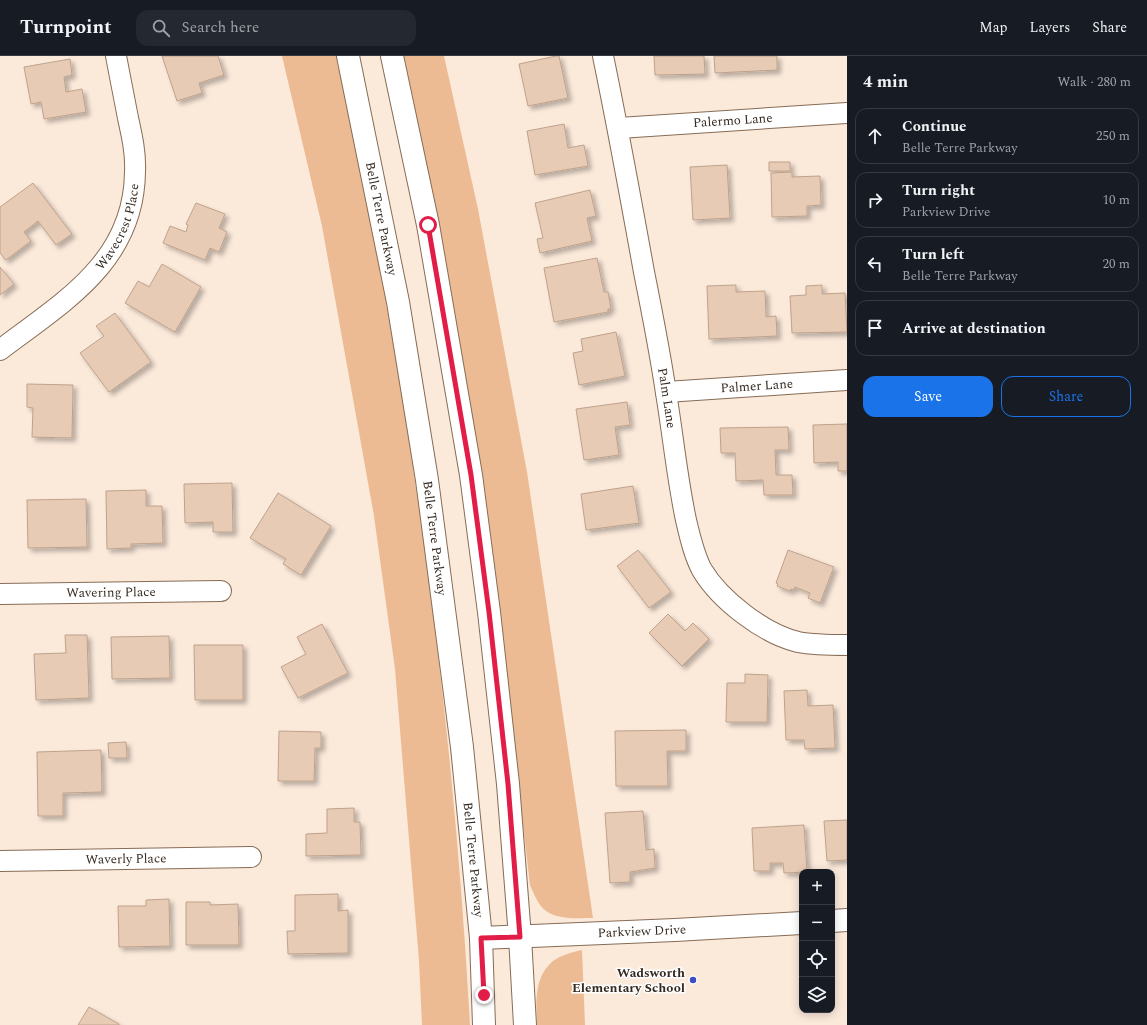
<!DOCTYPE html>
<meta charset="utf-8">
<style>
:root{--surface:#171b24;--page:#242831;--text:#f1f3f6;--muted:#9ea1a6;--line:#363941;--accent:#1a73e8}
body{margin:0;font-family:Spectral,serif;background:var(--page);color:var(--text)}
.controls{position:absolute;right:12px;bottom:12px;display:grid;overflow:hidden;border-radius:8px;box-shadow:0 2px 10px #0003}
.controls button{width:36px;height:36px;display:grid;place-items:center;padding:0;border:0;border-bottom:1px solid var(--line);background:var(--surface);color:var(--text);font:20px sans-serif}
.stop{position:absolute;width:12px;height:12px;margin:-9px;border:3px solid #e11d48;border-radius:50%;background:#fff}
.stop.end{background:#e11d48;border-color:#fff;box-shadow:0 1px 4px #0008}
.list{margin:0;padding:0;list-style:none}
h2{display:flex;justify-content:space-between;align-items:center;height:52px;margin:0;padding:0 16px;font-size:17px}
h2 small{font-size:13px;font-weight:400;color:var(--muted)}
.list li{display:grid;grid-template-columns:26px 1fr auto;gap:12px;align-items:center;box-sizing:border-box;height:56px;margin:0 8px 8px;padding:0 8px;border:1px solid var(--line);border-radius:12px}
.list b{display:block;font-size:15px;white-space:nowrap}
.list p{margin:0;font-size:13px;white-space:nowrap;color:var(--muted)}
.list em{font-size:13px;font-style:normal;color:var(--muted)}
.actions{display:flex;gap:8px;padding:12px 16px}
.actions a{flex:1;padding:9px 0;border:1px solid var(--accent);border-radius:12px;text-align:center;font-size:14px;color:var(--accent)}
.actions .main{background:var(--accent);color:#fff}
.icon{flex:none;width:22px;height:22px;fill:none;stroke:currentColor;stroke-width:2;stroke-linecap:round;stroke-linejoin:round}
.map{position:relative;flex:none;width:847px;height:969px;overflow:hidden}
header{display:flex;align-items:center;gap:24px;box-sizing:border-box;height:56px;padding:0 20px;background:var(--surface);border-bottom:1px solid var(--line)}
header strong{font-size:19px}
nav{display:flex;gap:22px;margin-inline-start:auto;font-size:14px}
.search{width:280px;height:36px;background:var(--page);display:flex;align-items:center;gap:10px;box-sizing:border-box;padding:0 14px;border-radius:12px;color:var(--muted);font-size:15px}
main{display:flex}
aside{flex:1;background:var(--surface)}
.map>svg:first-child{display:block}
.green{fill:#edbb93}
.building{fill:#e8cbb4;stroke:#bea28c;filter:url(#shadow)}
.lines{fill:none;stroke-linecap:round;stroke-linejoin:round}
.minor-casing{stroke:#866c56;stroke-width:22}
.tertiary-casing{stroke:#866c56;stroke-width:24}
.secondary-casing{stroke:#866c56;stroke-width:24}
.minor{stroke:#fff;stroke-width:20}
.tertiary{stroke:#fff;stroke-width:22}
.secondary{stroke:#fff;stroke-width:22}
.route{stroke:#e11d48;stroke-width:5}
.poi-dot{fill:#3c4dc0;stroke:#fff;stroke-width:1.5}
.labels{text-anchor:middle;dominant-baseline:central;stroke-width:3;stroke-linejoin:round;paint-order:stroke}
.street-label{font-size:13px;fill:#352a21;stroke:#fff}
.poi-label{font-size:13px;font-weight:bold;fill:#352a21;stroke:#fff;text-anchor:end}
</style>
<header>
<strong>Turnpoint</strong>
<div class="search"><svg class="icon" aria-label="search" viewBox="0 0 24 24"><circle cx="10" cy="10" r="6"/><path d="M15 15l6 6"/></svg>Search here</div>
<nav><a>Map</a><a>Layers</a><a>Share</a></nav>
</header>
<main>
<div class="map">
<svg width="847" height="969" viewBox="0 0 847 969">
<defs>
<filter id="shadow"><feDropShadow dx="3.5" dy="3.5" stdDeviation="2" flood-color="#0004"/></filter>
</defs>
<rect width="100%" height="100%" fill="#fbe9da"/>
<path class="green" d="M 282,0 L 336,0 C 408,319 452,643 470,969 L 422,969 L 419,905 L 395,613 L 374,460 L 322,170 Z
M 404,0 L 444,0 L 478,153 L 527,416 L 593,862 C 576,862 552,865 540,849 C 536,843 533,836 530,829 L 486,452 L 458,276 L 435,151 Z
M 582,894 L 585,969 L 537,969 C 536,946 534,921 553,905 C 561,899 573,896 582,894 Z"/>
<path class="building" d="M 162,0 L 218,0 L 224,19 L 199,27 L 202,37 L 177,45 Z
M 556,0 L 559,0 L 568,42 L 528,50 L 519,8 Z
M 654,0 L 704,0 L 705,18 L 655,19 Z
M 714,0 L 777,0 L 777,14 L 715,17 Z
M 70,3 L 72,19 L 64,21 L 66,36 L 82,33 L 86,56 L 44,63 L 41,46 L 31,48 L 24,11 Z
M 564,68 L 568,92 L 584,89 L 588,110 L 535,119 L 527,75 Z
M 769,106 L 790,106 L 790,115 L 769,115 Z
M 727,109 L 730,162 L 693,164 L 690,111 Z
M 792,116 L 792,121 L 820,120 L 821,149 L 807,150 L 807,160 L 772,161 L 771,117 Z
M 33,127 L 72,178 L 56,189 L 38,165 L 24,176 L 31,185 L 6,204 L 0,197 L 0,151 Z
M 590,134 L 596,160 L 587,162 L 592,185 L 540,197 L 537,183 L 543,182 L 535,147 Z
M 196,147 L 225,158 L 219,172 L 227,176 L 219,196 L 210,192 L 205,204 L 163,187 L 170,170 L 186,176 L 188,169 L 186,168 Z
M 597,202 L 604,236 L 608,236 L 611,253 L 608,253 L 608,256 L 554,266 L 544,212 Z
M 162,208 L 201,231 L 175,276 L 125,247 L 138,225 L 149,231 Z
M 0,211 L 14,228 L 0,239 Z
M 736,229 L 736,236 L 765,235 L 766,261 L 776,260 L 777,280 L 709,283 L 707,230 Z
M 822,229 L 822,238 L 845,237 L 847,276 L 792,277 L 790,240 L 806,239 L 806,230 Z
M 115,257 L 151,306 L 109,336 L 80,297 L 104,280 L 96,270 Z
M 616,276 L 625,320 L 579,329 L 573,297 L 583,295 L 581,283 Z
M 27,328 L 73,329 L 72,382 L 32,381 L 33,352 L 27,351 Z
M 627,346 L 630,369 L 615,371 L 619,399 L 584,404 L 576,353 Z
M 847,368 L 847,415 L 838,415 L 838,406 L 814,407 L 813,369 Z
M 788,371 L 789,394 L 775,394 L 776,419 L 792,419 L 793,439 L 764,439 L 763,424 L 736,425 L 735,397 L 721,397 L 720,372 Z
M 232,427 L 233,476 L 213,476 L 213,466 L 185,467 L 184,428 Z
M 633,430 L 639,467 L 586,474 L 581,438 Z
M 146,434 L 146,450 L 162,450 L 163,487 L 131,488 L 131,492 L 107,493 L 106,435 Z
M 278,437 L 331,470 L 301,519 L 283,508 L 286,503 L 250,482 Z
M 86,443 L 87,491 L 28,492 L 27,444 Z
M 638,494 L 671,536 L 649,552 L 617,510 Z
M 788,494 L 834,511 L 820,547 L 808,542 L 810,537 L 795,531 L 793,534 L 791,533 L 790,535 L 777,530 L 778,528 L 776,527 Z
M 668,558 L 685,575 L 693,567 L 709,583 L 682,610 L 649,577 Z
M 322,568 L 348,617 L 298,642 L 281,611 L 306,598 L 297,581 Z
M 65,579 L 87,579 L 89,642 L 36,644 L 34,598 L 66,597 Z
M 169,580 L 170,622 L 112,623 L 111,581 Z
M 194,589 L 243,589 L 243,644 L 195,644 Z
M 745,618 L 768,619 L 767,666 L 726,666 L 727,627 L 745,627 Z
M 807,634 L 808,650 L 833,649 L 835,692 L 805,693 L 804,684 L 786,684 L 784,635 Z
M 686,674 L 686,695 L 667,695 L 668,730 L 616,730 L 615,675 Z
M 279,675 L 321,676 L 321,692 L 315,692 L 314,725 L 278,725 Z
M 126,686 L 127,702 L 109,702 L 108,687 Z
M 101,694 L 102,736 L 63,737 L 63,760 L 38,760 L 37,696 Z
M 354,752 L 354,766 L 360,766 L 361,799 L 306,800 L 306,778 L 327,777 L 327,753 Z
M 643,755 L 646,794 L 654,793 L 655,812 L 630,816 L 630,826 L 610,827 L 605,757 Z
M 847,764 L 847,804 L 827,805 L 824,765 Z
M 804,769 L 807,816 L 784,817 L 783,807 L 770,807 L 770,815 L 754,815 L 752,772 Z
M 338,838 L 338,855 L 348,854 L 348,897 L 288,898 L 287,875 L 295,875 L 295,839 Z
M 169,843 L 170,890 L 119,891 L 118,850 L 146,850 L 146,844 Z
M 186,846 L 210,846 L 210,849 L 238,848 L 239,889 L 186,889 Z
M 89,951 L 119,968 L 119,969 L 78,969 Z"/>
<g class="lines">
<g class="minor-casing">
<g id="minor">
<path id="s1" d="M 603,0 C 618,72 631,144 644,216 C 652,256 660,296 666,337 C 673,379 677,422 686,464 C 690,481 694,499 702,514 C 720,544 764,578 798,586 C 814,589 831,589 847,589"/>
<path id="s2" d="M 619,72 L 847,57"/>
<path id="s3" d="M 0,294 C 63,246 134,206 135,116 C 136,98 132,80 128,62 C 124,42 120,21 116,0"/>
<path id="s4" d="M 666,336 L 847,324"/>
<path id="s5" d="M 0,538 L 221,535"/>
<path id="s6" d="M 0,805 L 251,801"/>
</g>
</g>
<g class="tertiary-casing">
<g id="tertiary">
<path d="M 832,865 L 847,864"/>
<path id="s7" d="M 481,882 L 675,874 L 802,867"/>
</g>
</g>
<g class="secondary-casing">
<g id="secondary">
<path id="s8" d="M 348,0 L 398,246 L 427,424 L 462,691 L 481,882 L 484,969"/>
<path d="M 392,0 L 428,169 L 471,419 L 489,556 L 508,728 L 520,881 L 525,969"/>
</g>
</g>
<use href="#minor" class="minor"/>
<use href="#tertiary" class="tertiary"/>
<use href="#secondary" class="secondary"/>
</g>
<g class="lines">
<path class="route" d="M 428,169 L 471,419 L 489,556 L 508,728 L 520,881 L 481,882 L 484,939"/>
</g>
<circle class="poi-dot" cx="693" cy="924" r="4"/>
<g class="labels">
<g class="street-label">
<text stroke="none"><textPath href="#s2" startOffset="114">Palermo Lane</textPath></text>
<text stroke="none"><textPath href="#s8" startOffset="166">Belle Terre Parkway</textPath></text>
<text stroke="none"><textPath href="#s3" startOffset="175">Wavecrest Place</textPath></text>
<text stroke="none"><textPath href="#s4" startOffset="91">Palmer Lane</textPath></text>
<text stroke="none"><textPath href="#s1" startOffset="348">Palm Lane</textPath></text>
<text stroke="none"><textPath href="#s8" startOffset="490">Belle Terre Parkway</textPath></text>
<text stroke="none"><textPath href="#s5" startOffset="111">Wavering Place</textPath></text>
<text stroke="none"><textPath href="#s6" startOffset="126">Waverly Place</textPath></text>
<text stroke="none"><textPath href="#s8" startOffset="814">Belle Terre Parkway</textPath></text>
<text stroke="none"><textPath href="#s7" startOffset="161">Parkview Drive</textPath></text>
</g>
<g class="poi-label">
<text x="685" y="917">Wadsworth<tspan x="685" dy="15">Elementary School</tspan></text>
</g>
</g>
</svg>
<div class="controls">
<button>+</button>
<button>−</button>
<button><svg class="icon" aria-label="locate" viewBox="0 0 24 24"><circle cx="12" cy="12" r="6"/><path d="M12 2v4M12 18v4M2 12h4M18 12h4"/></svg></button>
<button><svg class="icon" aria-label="layers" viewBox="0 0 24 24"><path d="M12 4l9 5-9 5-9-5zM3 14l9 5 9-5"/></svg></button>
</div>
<div class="stop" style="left:428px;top:169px"></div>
<div class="stop end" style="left:484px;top:939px"></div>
</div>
<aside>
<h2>4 min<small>Walk · 280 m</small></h2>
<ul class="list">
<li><svg class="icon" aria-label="ahead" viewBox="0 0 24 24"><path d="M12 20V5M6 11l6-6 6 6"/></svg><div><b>Continue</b><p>Belle Terre Parkway</p></div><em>250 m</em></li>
<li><svg class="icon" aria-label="right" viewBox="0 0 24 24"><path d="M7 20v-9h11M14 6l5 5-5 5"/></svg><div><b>Turn right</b><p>Parkview Drive</p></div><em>10 m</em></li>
<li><svg class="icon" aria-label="left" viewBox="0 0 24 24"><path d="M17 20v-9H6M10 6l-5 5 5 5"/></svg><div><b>Turn left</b><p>Belle Terre Parkway</p></div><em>20 m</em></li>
<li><svg class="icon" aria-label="arrive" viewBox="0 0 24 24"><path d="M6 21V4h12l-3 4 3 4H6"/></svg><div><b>Arrive at destination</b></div></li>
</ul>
<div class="actions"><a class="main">Save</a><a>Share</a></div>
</aside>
</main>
